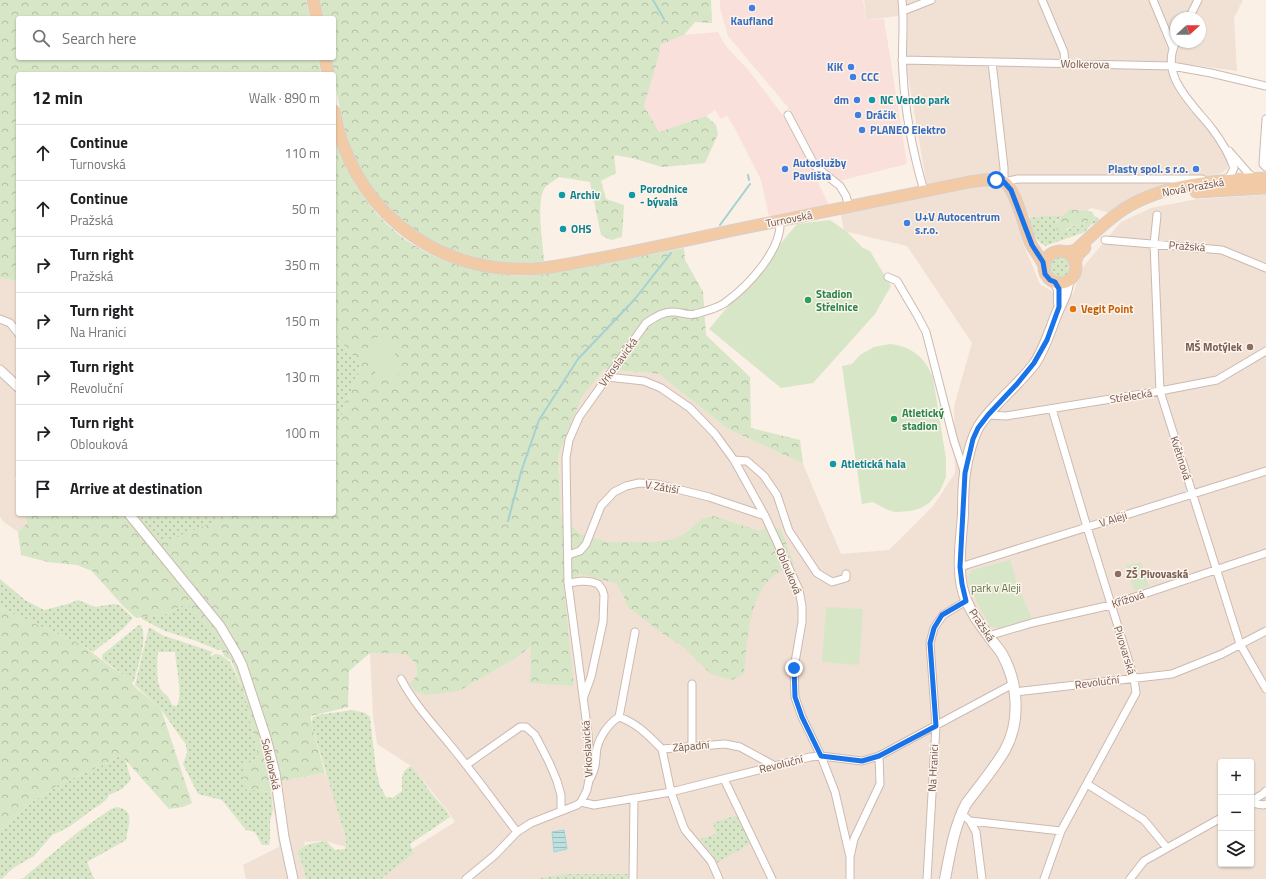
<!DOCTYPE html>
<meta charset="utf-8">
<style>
:root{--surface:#fff;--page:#f2f2f2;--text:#202124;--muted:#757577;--line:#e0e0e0}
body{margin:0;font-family:"Titillium Web",sans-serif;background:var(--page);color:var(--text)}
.controls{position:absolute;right:12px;bottom:12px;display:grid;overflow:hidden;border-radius:4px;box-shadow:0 1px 3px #0004}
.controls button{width:36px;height:36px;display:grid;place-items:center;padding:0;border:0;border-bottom:1px solid var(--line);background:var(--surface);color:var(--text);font:20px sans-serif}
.compass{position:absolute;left:1170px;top:12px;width:36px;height:36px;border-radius:50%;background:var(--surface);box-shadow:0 1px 3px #0004;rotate:69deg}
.stop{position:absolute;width:12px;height:12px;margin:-9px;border:3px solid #1a73e8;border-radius:50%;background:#fff}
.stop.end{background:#1a73e8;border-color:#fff;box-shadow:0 1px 4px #0008}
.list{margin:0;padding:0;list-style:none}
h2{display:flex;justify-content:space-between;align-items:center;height:52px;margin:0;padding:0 16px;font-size:17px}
h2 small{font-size:13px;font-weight:400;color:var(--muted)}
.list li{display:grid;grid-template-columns:26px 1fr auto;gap:12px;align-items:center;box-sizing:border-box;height:56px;padding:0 16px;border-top:1px solid var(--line)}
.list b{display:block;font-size:15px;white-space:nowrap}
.list p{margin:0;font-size:13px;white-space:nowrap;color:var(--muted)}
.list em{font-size:13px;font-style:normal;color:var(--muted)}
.icon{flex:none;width:22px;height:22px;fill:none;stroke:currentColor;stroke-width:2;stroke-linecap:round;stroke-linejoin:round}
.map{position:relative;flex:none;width:1266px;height:879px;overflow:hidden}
.search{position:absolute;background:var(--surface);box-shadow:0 1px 3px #0004;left:16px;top:16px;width:320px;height:44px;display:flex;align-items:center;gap:10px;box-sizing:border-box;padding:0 14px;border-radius:4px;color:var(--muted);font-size:15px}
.panel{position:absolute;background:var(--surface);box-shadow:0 1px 3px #0004;left:16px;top:72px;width:320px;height:444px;border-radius:4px}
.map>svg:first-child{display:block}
.residential{fill:#f1e1d5;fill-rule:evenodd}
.commercial{fill:#f9e0db}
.grass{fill:url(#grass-dots);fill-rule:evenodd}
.forest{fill:url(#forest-crowns)}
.park{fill:#d7e6c6}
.water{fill:url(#water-rules);stroke:#a4d1d2}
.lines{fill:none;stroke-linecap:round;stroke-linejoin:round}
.stream{stroke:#a4d1d2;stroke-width:2}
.minor-casing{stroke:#cdb9b1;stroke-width:9}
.tertiary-casing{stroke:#cdb9b1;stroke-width:11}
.secondary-casing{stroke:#cfb8ae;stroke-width:12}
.primary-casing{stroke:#d7cfcd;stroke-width:13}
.minor{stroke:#fff;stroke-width:7}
.tertiary{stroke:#fff;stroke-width:9}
.secondary{stroke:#fff;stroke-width:10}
.primary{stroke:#f2cba6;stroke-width:11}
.route{stroke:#1a73e8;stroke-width:5}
.shop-dot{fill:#3f7fe0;stroke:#fdf4ec;stroke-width:1.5}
.culture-dot{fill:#0f9aa8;stroke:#fdf4ec;stroke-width:1.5}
.leisure-dot{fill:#2e9e5b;stroke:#fdf4ec;stroke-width:1.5}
.food-dot{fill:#e8710a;stroke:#fdf4ec;stroke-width:1.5}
.education-dot{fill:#8d6e63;stroke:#fdf4ec;stroke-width:1.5}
.labels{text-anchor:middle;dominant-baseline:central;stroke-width:3;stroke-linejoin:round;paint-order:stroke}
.shop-label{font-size:11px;font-weight:bold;fill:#366cbe;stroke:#fdf4ec;text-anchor:start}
.street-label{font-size:11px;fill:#70554e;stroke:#fdf4ec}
.culture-label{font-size:11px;font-weight:bold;fill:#0d838f;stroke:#fdf4ec;text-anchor:start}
.leisure-label{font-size:11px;font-weight:bold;fill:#27864d;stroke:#fdf4ec;text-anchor:start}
.food-label{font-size:11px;font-weight:bold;fill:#c56008;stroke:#fdf4ec;text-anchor:start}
.education-label{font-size:11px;font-weight:bold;fill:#785e54;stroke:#fdf4ec;text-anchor:end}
.park-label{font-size:11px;fill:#5b7547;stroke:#fdf4ec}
</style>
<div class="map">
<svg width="1266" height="879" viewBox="0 0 1266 879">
<defs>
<pattern id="grass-dots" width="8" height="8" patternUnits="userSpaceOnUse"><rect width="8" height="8" fill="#d7e6c6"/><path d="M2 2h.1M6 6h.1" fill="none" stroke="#b3bda3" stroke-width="1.8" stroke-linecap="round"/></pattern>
<pattern id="forest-crowns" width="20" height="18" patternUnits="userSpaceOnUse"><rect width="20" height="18" fill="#d7e6c6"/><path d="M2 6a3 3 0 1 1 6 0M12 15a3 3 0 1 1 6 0" fill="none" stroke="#b3bda3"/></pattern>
<pattern id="water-rules" width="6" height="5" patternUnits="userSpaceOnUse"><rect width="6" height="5" fill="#bde1e1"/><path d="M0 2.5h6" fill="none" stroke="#9eb9b9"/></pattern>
</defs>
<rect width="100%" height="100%" fill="#faf0e6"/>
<path class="residential" d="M 864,0 L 1243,0 L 1234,18 L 1237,71 L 1185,64 L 1170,75 L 1227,144 L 1228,168 L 1222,173 L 1161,186 L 1134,197 L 1109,213 L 1092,208 L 1068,217 L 1033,223 L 1008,177 L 996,177 L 1013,187 L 1023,243 L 1040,284 L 1056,294 L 1073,294 L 1082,268 L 1121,222 L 1151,208 L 1197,199 L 1266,195 L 1266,879 L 381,879 L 414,852 L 412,850 L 415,847 L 455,822 L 447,810 L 411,766 L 377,744 L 373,716 L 370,653 L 406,654 L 416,664 L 417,675 L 411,684 L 459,691 L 513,660 L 532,647 L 574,686 L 564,586 L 558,456 L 581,397 L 604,369 L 659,374 L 728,429 L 803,464 L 841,554 L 889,550 L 933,506 L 955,473 L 954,406 L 972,343 L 907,246 L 844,231 L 839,205 L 927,187 L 906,64 L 908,23 L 898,16 L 866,20 ZM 1176,18 L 1200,18 L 1200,42 L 1176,42 ZM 1221,762 L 1251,762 L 1251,864 L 1221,864 Z
M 0,278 L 18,281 L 18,472 L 15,479 L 18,490 L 18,514 L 25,514 L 27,523 L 18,532 L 4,522 L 0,517 Z
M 325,773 L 331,787 L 345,835 L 346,845 L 345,847 L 326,841 L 304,842 L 305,845 L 299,849 L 297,853 L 302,863 L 306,879 L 246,879 L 243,865 L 279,847 L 270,783 Z"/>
<path class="commercial" d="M 720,0 L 863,0 L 866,20 L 884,19 L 907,164 L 839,181 L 819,164 L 787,106 L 728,36 L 720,8 Z
M 718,32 L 725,45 L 750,72 L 781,113 L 793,131 L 829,205 L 769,216 L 761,180 L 734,127 L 727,116 L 721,119 L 715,110 L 706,116 L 659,132 L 644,106 L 660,52 L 660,45 L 684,35 Z"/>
<path class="grass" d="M 1046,216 L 1062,216 L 1055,222 L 1067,230 L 1072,226 L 1083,225 L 1087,221 L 1095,219 L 1095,216 L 1100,220 L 1092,225 L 1091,224 L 1085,232 L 1045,246 C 1035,241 1032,229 1029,218 Z
M1048 267a11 11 0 1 1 22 0a11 11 0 1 1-22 0Z
M 334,334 L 361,365 L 339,422 L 334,426 Z
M 135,514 L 232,514 L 228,517 L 159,544 Z
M 0,579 L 25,600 L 44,610 L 68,604 L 78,600 L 95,607 L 114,604 L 119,605 L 133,618 L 124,628 L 93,652 L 82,645 L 5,610 L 0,606 Z
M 183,605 L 189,605 L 221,640 L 221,649 L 218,650 L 194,640 L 165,631 L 142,619 L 142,617 L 164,615 Z
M 139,625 L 141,625 C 148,642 138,664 134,681 L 132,683 L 125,676 L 103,660 L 102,657 L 103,654 Z
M 149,627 L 162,635 L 213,652 L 210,655 L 211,656 L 216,654 L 221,655 L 230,662 L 244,692 L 258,755 L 257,759 L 245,765 L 244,789 L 271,792 L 273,810 L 270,821 L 270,837 L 269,845 L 262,845 L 255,832 L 246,830 L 222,800 L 198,794 L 183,764 L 187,753 L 186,745 L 161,709 L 135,685 ZM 158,652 L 175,652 C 176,666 183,694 177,706 L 172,705 C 168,694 167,697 161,690 C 156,683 157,661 158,652 Z
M 353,710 L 365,713 L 370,717 L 376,770 L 380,786 L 386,797 L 392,798 L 402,791 C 402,780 400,771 411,766 C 419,775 425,785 432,794 C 438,802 446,808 450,817 L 410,844 L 414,853 L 381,879 L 306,879 L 302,863 L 297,853 C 302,843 316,843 326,841 L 335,850 L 345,849 L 346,845 L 345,835 L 311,723 L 313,717 L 318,715 Z
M 121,755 L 124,755 L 131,780 L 122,789 L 109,795 L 107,799 L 101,804 L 93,809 L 69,827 L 52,835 L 34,856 L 13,868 L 2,879 L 0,879 L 0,830 L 32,802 L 58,785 L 109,762 Z
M 117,807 C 136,810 128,825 126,840 L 87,862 L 94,879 L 22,879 L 78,832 L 111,809 Z
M 738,815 L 751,843 L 717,863 L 713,856 L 700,839 L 716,834 L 713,823 Z
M 567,874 L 630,874 L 630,879 L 534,879 Z"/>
<path class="forest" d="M 0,0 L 306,0 L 310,18 L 18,18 L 18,58 L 318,58 L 321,74 L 18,74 L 18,281 L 0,278 Z
M 319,0 L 711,0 L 712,23 L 695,22 L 684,35 L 660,45 L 660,52 L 644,106 L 659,132 L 706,116 L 716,125 L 718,134 L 705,163 L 662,167 L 632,158 L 614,155 L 616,173 L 601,181 L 606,199 L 624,205 L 622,237 L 611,240 L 601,235 L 590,182 L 559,177 C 554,181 547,184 544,189 C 536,203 543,245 544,261 C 526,264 508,263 490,260 C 429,250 379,212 354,155 C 341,125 337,91 331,58 L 334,58 L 334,18 L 324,18 Z
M 334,138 C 356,204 402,253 472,269 C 488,273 506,276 523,276 C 545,275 567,271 589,267 C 621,261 652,254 684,248 L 685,260 L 703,292 L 706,335 L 750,377 L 751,428 L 800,440 L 803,464 L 728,429 L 659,374 L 604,369 L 581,398 L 558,456 L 561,517 L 580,534 L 608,542 L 655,542 L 677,538 L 688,531 L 701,519 L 714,516 L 759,531 L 770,526 L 781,529 L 794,564 C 785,569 774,574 768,581 C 748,604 747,644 744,673 L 732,680 L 711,674 L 681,645 L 663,634 L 627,606 L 624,597 L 616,583 L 580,574 L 564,586 L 574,686 L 530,683 L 531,647 L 513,660 L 459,691 L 426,695 L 415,691 L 410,684 L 417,675 L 416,664 L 406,654 L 370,653 L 349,671 L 348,707 L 311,716 L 311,723 L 325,773 L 270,783 L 271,792 L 244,789 L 244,767 L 245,765 L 257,759 L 258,755 L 244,692 L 231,660 L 225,657 L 221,649 L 221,640 L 189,605 L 183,605 L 164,615 L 136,618 L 123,606 L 92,571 L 77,565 L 48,562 L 21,555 L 18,532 L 27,523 L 25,514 L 135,514 L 159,543 L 228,517 L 232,514 L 334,514 L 334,426 L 339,422 L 361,365 L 334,334 Z
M 1070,209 L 1072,209 L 1079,211 C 1087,209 1094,210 1095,219 L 1087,221 L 1083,225 L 1072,226 L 1062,232 L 1058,230 L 1054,226 L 1055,223 Z
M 0,606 L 5,610 L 82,645 L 111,667 L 125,676 L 139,691 L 140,691 L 161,709 L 192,803 L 183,807 L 169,809 L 121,755 L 109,762 L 58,785 L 32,802 L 0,830 Z"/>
<path class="park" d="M 830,220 L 847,232 L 863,248 L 870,251 L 891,286 L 875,314 L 813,383 L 781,388 L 709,329 L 797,224 Z
M 390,334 L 400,374 L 377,379 L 367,340 Z
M 890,344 C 911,346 926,358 933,378 L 946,459 L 946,477 L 940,491 L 929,503 L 921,508 L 911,511 L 895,512 L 888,510 L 873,502 L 862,504 L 842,366 L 852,364 L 860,355 L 874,347 Z
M 1010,560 L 1019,589 L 1032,619 L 1000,628 L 991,627 C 987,622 967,584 968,579 C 968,576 971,573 972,570 Z
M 1141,562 L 1149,586 L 1134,591 L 1126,566 Z
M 826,607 L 863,609 L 859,665 L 822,662 Z"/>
<path class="water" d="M 564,830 L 567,849 L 554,852 L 552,832 Z"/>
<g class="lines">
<path class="stream" d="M 653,0 L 664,19
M 748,175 L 749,180
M 720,225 L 750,184
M 508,521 L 521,472 L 539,420 L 578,359 L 634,300 L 671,253"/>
<g class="minor-casing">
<path id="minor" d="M 902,0 C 905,24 901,49 903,73 C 905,113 913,153 924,191
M 1042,0 L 1064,52 L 1065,63
M 1153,0 L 1173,48
M 903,11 L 931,0
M 1189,18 L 1198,0
M 1176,42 C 1158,76 1195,106 1213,130 C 1222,142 1229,154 1234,168 L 1230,176 L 1224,180
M 902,60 L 1172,66 L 1211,73 L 1266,86
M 992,62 L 1004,168 L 1004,182 L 1018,179 L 1202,179
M 788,115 L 815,166 L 840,186 L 846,196 L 849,207
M 1266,119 L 1263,164 L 1266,167
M 1229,151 L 1249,174 L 1255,178
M 1157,215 L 1154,244 L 1160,391 L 1240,644 L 1266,689
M 1105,240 L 1222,250 L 1266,268
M 888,277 L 897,281 L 917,315 L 926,332 L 954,441 L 964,471
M 0,319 L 10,323 L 18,333
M 607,377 L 644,381 L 661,388 L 690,408 L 715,434 L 734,460 L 765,516 L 799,590 L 802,606 L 802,622 L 794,668 L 795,697 L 802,717 L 821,756 L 835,792 L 850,857
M 987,415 L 1006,416 L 1160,391 L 1217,380 L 1266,351
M 734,460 L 747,461 L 764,476 L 777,495 L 789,531 L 817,573 L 832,582 L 846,578 L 846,574
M 568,555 L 580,551 L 586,544 L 601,506 L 614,492 L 626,486 L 639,483 L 657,484 L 709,497 L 765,516
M 960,567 L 1266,471
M 568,583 L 583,581 L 592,582 L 598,584 L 602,589 L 604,595 L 603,622 L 591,677 L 584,696
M 988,636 L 1032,623 L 1111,605 L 1266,553
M 401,679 C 414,704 434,725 451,746 C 474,774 495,803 517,832
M 1015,692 L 1172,674 L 1222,654 L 1266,631
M 619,717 L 635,632
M 692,746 L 692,684
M 662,749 L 671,792 L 682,823 L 685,830 L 711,861 L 719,879
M 662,749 L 725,744 L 740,747 L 773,765
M 466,765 L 520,727 L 526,727 L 535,735 L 549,762 L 557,781 L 561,795 L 561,811
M 590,779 C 597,766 595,761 597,748 C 600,736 609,723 619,717 C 637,723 649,736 662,749
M 724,779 L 772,879
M 1087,784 L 1144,820 L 1167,848
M 1251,801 L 1263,794 L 1266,791
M 581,802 L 594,805 L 671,792 L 810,757 L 821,756 L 862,761 L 879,756 L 1013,684
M 1251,803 L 1263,805 L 1266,804
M 961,813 L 970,821 L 976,832 L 982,879
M 970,821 L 1061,831
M 466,879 L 495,855 L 517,832 L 531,823 L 577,805 L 581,802 L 587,790 L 590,775 L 590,764 L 588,734 L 568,583 L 566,458 L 569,440 L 579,417 L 646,323 C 654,318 663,311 674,312 C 680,312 688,316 695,314 C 703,312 720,307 726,302 C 748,286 783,249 780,220
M 633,879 L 634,798
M 850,879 L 850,857 L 854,839 L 880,784 L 879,756
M 927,879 L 936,726 L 930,643 L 934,628 L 943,615 L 966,601
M 1044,879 L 1061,831 L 1136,693 L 1134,678 L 1087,527 L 1052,409
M 1130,879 L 1144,861 L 1221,818"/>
</g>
<g class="tertiary-casing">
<path id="tertiary" d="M 0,370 L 18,387
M 129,514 L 220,626 L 236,653 L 242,665 L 266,738 L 275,773 L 284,837 L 293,879"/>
</g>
<g class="secondary-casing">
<path id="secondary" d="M 1055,282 L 1059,289 L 1059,303
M 945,879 C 950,853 954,827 966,804 C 979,786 994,769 1005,750 C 1021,721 1018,682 1002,654 C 998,647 992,642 988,635 C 980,625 972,613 967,602 C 955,577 961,541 963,515 C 963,501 963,486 965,473 C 967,459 972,438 979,426 C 994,403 1018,386 1035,363 C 1045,348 1050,330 1057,313 C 1059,308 1062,303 1064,297 C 1067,292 1067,285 1069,280"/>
</g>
<g class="primary-casing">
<path id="primary" d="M 313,0 L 317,18
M 325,58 L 328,74
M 334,111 C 351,204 427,269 521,269 C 546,270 572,263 596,259 C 642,250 688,240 734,230 C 810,214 887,199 964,183 C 974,181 994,177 1004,182 C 1016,189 1025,230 1031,244 C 1035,252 1041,258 1044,266
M 1196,192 L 1266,188
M1044 267a16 16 0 1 1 32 0a16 16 0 1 1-32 0Z
M 1066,252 L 1073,251 L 1077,249 C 1092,235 1107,220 1124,209 C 1165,183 1219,180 1266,178
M 1075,263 L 1078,255 L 1085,248"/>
</g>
<use href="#minor" class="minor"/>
<use href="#tertiary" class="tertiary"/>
<use href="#secondary" class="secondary"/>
<use href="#primary" class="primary"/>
</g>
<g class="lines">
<path class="route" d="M 794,668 L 795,697 L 802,717 L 821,756 L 862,761 L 879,756 L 936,726 L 930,643 L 934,628 L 942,615 L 966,601 L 962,584 L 960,567 L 965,473 L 973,439 L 978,428 L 988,415 L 1017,384 L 1034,363 L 1047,340 L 1059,307 L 1059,289 L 1055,282 L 1050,280 L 1045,274 L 1043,262 L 1032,245 L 1011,190 L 1004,182 L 996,180"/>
</g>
<g class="shop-dot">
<circle cx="752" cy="8" r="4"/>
<circle cx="851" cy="67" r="4"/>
<circle cx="853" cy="77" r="4"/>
<circle cx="857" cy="100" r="4"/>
<circle cx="858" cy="115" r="4"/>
<circle cx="862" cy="130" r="4"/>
<circle cx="785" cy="169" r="4"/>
<circle cx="1196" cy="169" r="4"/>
<circle cx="907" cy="223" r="4"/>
</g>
<g class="culture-dot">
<circle cx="872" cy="100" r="4"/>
<circle cx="562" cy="195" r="4"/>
<circle cx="632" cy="195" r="4"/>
<circle cx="563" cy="229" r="4"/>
<circle cx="833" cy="464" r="4"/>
</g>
<g class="leisure-dot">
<circle cx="808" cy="300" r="4"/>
<circle cx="894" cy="419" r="4"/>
</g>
<circle class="food-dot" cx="1073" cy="309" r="4"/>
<g class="education-dot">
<circle cx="1250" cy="347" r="4"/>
<circle cx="1118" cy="574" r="4"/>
</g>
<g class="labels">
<g class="shop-label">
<text x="752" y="21" text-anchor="middle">Kaufland</text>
<text x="843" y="67" text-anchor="end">KiK</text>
<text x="861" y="77">CCC</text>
<text x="849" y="100" text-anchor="end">dm</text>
<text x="866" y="115">Dráčik</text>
<text x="870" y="130">PLANEO Elektro</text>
<text x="793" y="163">Autoslužby<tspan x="793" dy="13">Pavlišta</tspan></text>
<text x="1188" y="169" text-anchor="end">Plasty spol. s r.o.</text>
<text x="915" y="217">U+V Autocentrum<tspan x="915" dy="13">s.r.o.</tspan></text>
</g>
<g class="street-label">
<text transform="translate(1085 64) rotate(1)">Wolkerova</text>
<text transform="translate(1193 187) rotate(-10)">Nová Pražská</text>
<text transform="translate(789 219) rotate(-11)">Turnovská</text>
<text transform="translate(1187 246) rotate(4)">Pražská</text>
<text transform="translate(618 362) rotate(-54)">Vrkoslavická</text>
<text transform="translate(1131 396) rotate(-9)">Střelecká</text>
<text transform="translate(1181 458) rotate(72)">Květinová</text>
<text transform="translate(662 487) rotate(10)">V Zátiší</text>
<text transform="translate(1113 519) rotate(-18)">V Aleji</text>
<text transform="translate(789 571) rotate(67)">Oblouková</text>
<text transform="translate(1128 599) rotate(-18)">Křížová</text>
<text transform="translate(982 625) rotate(56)">Pražská</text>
<text transform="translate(1125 650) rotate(73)">Pivovarská</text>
<text transform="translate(1097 682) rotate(-7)">Revoluční</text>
<text transform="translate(691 746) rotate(-5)">Západní</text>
<text transform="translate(587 749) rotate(-93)">Vrkoslavická</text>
<text transform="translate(271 764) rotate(77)">Sokolovská</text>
<text transform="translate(781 764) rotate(-14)">Revoluční</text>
<text transform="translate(933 768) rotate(-87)">Na Hranici</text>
</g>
<g class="culture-label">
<text x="880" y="100">NC Vendo park</text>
<text x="640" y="189">Porodnice<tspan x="640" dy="13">- bývalá</tspan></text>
<text x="570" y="195">Archiv</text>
<text x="571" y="229">OHS</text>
<text x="841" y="464">Atletická hala</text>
</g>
<g class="leisure-label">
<text x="816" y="294">Stadion<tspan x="816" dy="13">Střelnice</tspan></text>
<text x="902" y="413">Atletický<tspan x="902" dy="13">stadion</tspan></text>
</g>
<g class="food-label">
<text x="1081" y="309">Vegit Point</text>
</g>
<g class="education-label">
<text x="1242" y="347">MŠ Motýlek</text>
<text x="1126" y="574" text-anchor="start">ZŠ Pivovaská</text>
</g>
<g class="park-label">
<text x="996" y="588">park v Aleji</text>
</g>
</g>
</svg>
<div class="controls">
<button>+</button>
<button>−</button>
<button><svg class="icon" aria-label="layers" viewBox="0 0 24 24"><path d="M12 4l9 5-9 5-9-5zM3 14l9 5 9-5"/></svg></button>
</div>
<svg class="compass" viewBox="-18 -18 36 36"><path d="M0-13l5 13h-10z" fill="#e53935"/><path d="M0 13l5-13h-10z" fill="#757577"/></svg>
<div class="stop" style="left:996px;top:180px"></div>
<div class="stop end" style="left:794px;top:668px"></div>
<div class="search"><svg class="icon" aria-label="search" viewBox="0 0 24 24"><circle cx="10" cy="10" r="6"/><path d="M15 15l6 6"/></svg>Search here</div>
<section class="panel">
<h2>12 min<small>Walk · 890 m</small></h2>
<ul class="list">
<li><svg class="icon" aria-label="ahead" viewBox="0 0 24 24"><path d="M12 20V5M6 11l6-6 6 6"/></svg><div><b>Continue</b><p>Turnovská</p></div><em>110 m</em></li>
<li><svg class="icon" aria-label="ahead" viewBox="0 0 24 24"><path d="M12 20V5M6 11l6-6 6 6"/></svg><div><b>Continue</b><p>Pražská</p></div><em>50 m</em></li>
<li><svg class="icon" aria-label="right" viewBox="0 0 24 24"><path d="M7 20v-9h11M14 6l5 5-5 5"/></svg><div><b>Turn right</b><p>Pražská</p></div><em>350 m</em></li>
<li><svg class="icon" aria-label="right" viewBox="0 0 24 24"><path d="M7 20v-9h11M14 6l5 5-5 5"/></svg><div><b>Turn right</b><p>Na Hranici</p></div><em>150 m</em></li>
<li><svg class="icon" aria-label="right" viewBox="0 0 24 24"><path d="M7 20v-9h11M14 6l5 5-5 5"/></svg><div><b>Turn right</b><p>Revoluční</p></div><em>130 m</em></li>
<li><svg class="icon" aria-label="right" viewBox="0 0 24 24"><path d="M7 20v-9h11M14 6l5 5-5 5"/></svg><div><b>Turn right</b><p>Oblouková</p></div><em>100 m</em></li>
<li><svg class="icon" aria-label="arrive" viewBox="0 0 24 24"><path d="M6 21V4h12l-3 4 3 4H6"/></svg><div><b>Arrive at destination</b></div></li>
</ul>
</section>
</div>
